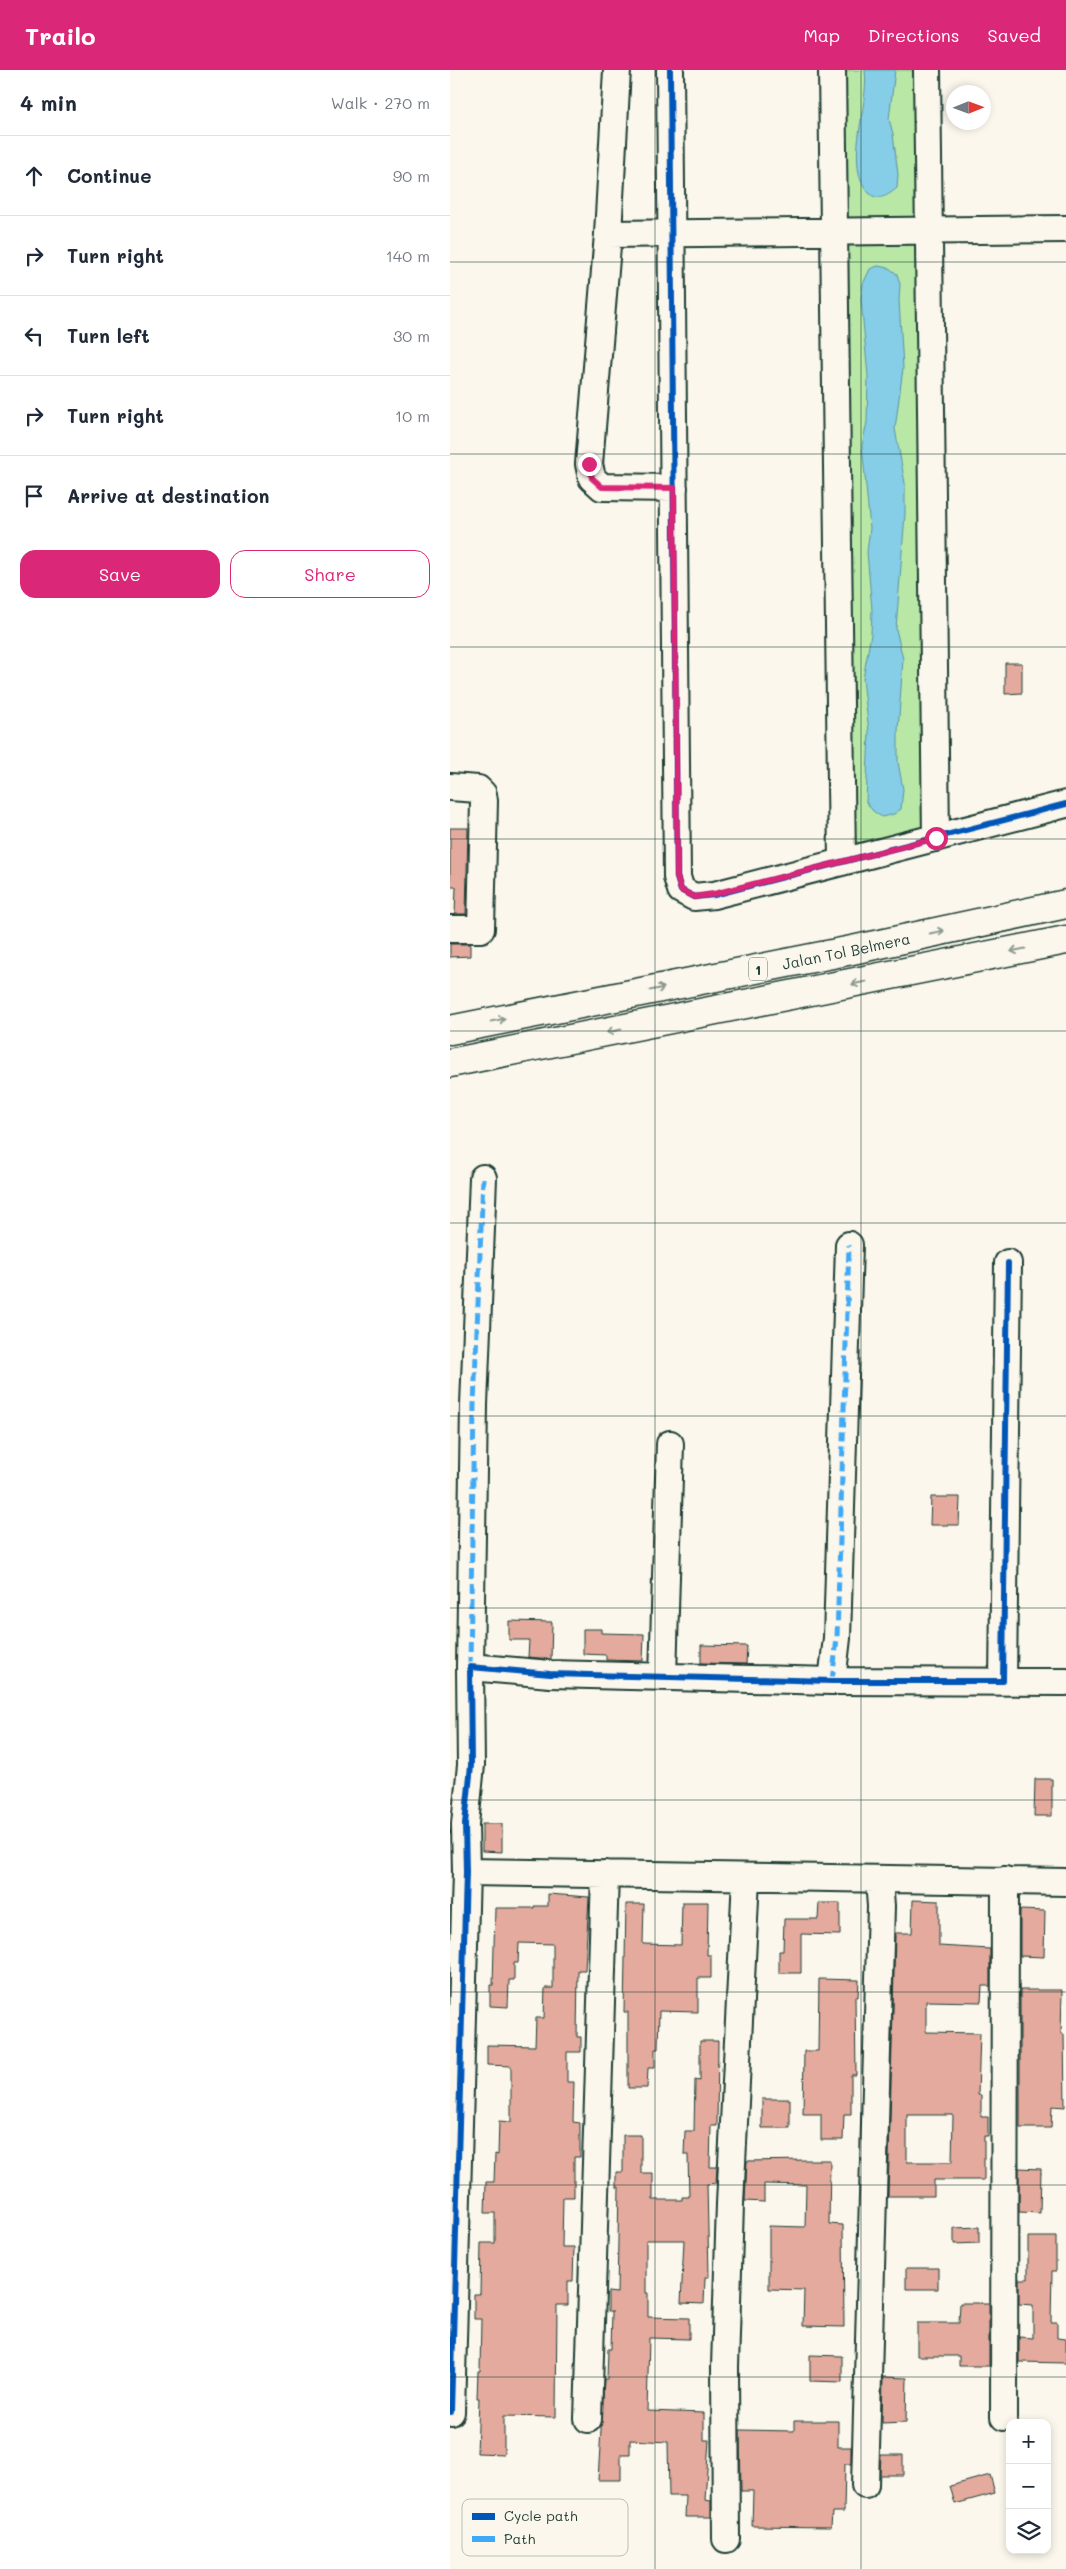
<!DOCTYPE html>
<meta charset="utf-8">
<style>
:root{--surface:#fff;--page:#f6f6f7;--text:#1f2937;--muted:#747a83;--line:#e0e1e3;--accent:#db2777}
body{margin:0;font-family:Mali,sans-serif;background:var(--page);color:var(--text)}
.controls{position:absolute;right:15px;bottom:15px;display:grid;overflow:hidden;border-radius:10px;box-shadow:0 2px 8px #0003}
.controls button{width:45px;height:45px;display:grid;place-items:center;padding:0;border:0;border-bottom:1px solid var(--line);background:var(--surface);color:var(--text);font:25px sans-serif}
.compass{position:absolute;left:496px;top:15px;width:45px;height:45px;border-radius:50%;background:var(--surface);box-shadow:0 2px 8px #0003;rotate:89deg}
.stop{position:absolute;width:15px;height:15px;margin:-11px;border:4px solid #db2777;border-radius:50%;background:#fff}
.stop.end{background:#db2777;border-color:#fff;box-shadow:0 1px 5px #0008}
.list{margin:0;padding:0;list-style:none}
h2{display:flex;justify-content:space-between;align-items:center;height:65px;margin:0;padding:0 20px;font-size:21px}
h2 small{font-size:16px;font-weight:400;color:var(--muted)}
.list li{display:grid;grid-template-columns:32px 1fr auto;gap:15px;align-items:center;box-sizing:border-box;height:80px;padding:0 20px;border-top:1px solid var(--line)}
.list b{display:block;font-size:19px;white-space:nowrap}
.list em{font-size:16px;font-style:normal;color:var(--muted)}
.actions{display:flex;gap:10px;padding:15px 20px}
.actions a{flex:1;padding:11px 0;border:1px solid var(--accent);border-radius:15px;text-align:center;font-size:18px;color:var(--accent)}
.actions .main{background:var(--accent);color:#fff}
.icon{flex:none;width:28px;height:28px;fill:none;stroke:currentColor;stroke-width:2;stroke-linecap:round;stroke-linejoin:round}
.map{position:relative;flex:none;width:616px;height:2499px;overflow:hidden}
header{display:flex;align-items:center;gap:30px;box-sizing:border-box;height:70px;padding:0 25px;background:var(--accent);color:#fff}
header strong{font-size:24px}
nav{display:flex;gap:28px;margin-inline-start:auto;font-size:18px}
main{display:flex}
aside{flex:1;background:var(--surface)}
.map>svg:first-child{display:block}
.green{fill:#b8e7a6;stroke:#6c926d}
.water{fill:#86cde7;stroke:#5d939f}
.building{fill:#e3aa9d;stroke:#1f3d34;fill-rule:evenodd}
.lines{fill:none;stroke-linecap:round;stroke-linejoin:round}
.minor-casing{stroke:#1f3d34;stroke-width:30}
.highway-casing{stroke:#1f3d34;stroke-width:31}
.minor{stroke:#fbf7ec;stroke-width:26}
.highway{stroke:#fbf7ec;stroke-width:28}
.quiet{stroke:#3fa9f5;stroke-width:5;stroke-dasharray:10 5;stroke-linecap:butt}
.cycleway-casing{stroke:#fbf7ec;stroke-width:9}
.cycleway{stroke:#0057b8;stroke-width:6}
.oneway{stroke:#8d9a90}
.route{stroke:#db2777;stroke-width:6}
.grid{fill:none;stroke:#1f3d34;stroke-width:1;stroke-opacity:0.55}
.labels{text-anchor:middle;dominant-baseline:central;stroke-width:5;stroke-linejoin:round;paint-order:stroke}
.shield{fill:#fbf7ec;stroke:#61756b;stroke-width:1}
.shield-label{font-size:14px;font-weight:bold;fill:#1f3d34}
.street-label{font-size:15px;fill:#1f3d34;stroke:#fbf7ec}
.key{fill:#fbf7ec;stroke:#b9bfb5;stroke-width:1}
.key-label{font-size:14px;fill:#1f3d34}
</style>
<header>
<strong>Trailo</strong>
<nav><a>Map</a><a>Directions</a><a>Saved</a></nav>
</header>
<main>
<aside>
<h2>4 min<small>Walk · 270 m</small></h2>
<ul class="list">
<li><svg class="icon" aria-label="ahead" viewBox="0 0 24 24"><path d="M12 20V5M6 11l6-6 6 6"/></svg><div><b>Continue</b></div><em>90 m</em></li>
<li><svg class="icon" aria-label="right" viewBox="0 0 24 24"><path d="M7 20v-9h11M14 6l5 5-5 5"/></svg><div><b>Turn right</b></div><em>140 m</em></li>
<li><svg class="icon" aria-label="left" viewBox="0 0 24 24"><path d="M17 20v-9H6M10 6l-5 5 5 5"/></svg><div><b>Turn left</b></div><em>30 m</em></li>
<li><svg class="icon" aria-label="right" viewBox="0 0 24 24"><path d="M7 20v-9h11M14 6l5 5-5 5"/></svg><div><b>Turn right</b></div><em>10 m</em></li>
<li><svg class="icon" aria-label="arrive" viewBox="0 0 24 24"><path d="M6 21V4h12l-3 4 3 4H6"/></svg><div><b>Arrive at destination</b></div></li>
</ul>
<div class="actions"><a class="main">Save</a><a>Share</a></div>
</aside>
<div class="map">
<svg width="616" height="2499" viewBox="0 0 616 2499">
<rect width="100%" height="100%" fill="#fbf7ec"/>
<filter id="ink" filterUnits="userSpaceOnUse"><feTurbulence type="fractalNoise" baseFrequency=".02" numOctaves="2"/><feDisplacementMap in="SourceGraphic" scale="10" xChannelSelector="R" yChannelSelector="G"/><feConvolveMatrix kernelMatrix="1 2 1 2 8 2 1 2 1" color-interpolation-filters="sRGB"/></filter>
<g filter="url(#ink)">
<path class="green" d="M 392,0 L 466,0 L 467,138 L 464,145 L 457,151 L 403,151 L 396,147 Z
M 404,172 L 460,172 L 467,176 L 474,758 L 414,774 L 405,771 L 397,177 Z"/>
<path class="water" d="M 415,0 L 445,0 L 439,49 L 443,64 L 448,104 L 447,118 C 440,124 429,132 420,124 C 392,97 420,35 415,0 Z
M 428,196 L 439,198 L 447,204 L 450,214 L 449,230 L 453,298 L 445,359 L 455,413 L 455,444 L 446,559 L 453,589 L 448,661 L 448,692 L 453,719 L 451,739 L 444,744 L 432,747 L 423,741 L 416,732 L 419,662 L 413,609 L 421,564 L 422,540 L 417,482 L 420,458 L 412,375 L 417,352 L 418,306 L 411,229 L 413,214 L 420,199 Z"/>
<path class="building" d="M 555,593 L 572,593 L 572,623 L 555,624 Z
M 0,758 L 18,758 L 16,844 L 5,844 L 6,817 L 0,817 Z
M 0,874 L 20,874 L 20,886 L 0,887 Z
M 481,1427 L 510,1427 L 509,1455 L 480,1455 Z
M 59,1551 L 102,1552 L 101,1589 L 78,1587 L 79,1570 L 59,1570 Z
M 133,1559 L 151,1559 L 151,1563 L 194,1564 L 193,1591 L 156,1590 L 156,1585 L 133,1584 Z
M 251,1575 L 297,1576 L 296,1594 L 251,1593 Z
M 585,1709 L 602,1709 L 602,1746 L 584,1746 Z
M 32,1754 L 52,1754 L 52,1782 L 32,1781 Z
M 98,1824 L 139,1827 L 135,1900 L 128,1900 L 127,1967 L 131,1967 L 131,1982 L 117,1982 L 117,2012 L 124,2012 L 123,2052 L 130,2053 L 130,2087 L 124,2087 L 124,2127 L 113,2127 L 112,2177 L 124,2177 L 123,2211 L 118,2211 L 118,2235 L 107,2235 L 106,2347 L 54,2346 L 54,2384 L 27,2383 L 29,2328 L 27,2328 L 28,2301 L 30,2301 L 31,2249 L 24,2249 L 24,2224 L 30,2224 L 31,2173 L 45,2173 L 45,2143 L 35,2143 L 36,2112 L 44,2112 L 45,2084 L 48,2085 L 49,2051 L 61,2052 L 61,1996 L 37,1995 L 37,1975 L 85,1976 L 86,1948 L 94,1948 L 95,1918 L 103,1918 L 103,1874 L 69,1873 L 68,1893 L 64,1893 L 64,1910 L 59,1910 L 58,1937 L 40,1936 L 40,1915 L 43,1915 L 45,1838 L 84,1838 L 84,1836 L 98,1836 Z
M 463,1830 L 489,1831 L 489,1876 L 540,1879 L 540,1916 L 532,1916 L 531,1932 L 476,1931 L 476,1962 L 530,1963 L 528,2025 L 531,2025 L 531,2047 L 538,2047 L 538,2066 L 534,2066 L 534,2110 L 484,2110 L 484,2126 L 438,2126 L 445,1863 L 462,1863 ZM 457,2045 L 503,2045 L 502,2092 L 457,2092 Z
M 232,1832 L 258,1832 L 257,1885 L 261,1885 L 261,1908 L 248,1908 L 248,1942 L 209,1941 L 208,1979 L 205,1979 L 205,1998 L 198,1998 L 197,2018 L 178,2018 L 178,1942 L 174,1942 L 176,1834 L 194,1834 L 193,1874 L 231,1875 Z
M 369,1833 L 390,1833 L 390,1865 L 351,1864 L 351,1903 L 329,1903 L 329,1881 L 333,1881 L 334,1849 L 368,1849 Z
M 570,1840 L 595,1841 L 594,1887 L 570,1886 Z
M 369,1909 L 409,1910 L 408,1927 L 405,1927 L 406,2005 L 401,2005 L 401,2044 L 394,2044 L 393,2070 L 371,2070 L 371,2044 L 353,2044 L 354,1981 L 368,1981 Z
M 570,1920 L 612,1920 L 611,1964 L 614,1964 L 615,2037 L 602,2036 L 601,2058 L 570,2058 Z
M 250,1971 L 268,1971 L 267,2056 L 261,2056 L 260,2097 L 267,2097 L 266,2113 L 257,2114 L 259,2207 L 255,2207 L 254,2234 L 231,2233 L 234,2170 L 196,2170 L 196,2223 L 198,2223 L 198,2247 L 239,2248 L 239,2269 L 199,2268 L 197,2341 L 254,2343 L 254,2370 L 259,2370 L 255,2430 L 261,2431 L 261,2447 L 235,2447 L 236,2426 L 219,2426 L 218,2372 L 180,2370 L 180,2384 L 171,2384 L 171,2410 L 148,2410 L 154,2309 L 157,2309 L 158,2279 L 161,2279 L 162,2241 L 158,2241 L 158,2222 L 167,2223 L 169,2117 L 166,2117 L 166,2102 L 173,2102 L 173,2065 L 191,2065 L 191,2103 L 203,2103 L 203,2130 L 232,2130 L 232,2127 L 239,2127 L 238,2085 L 234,2085 L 235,2061 L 244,2061 L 245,2010 L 250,2011 Z
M 312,2029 L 340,2029 L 340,2058 L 312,2058 Z
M 356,2090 L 380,2090 L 379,2154 L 393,2155 L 394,2257 L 353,2256 L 354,2220 L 319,2219 L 319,2156 L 355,2157 L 356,2115 L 314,2114 L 314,2132 L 295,2131 L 297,2091 Z
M 569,2098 L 591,2099 L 590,2143 L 569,2142 Z
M 529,2157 L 529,2173 L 504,2174 L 504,2158 Z
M 578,2167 L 606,2167 L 606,2201 L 602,2201 L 601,2252 L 607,2252 L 607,2268 L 616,2269 L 616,2293 L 569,2292 L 569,2267 L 583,2268 L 583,2235 L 569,2234 L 569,2209 L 578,2209 Z
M 456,2198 L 488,2198 L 488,2219 L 456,2219 Z
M 510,2233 L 539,2233 L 539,2296 L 509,2296 L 509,2286 L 467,2286 L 467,2253 L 509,2253 Z
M 360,2285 L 392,2286 L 392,2312 L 360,2311 Z
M 433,2307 L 457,2308 L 456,2352 L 432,2353 Z
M 344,2351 L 388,2351 L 388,2377 L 401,2377 L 401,2394 L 395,2394 L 394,2442 L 382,2442 L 381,2457 L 302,2456 L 303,2421 L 291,2421 L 290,2360 L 344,2361 Z
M 431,2385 L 453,2385 L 453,2405 L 430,2405 Z
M 540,2405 L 545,2423 L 505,2434 L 500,2416 Z"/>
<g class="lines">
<g class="minor-casing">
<path id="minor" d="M 167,0 L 158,164 L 139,394 L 142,408 L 152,417 L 224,418
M 220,0 L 227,807 L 231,820 L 244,827 L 264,825 L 616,734
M 382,0 L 392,792
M 477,0 L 486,768
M 158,164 L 616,159
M 0,717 L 28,719 L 33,724 L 34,731 L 31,859 L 0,859
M 20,1597 L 24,1335 L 33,1108
M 213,1606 L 220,1374
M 382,1611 L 387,1568 L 399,1175
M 553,1611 L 558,1193
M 16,1802 L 616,1812
M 1,2342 L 16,1802 L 15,1754 L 21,1695 L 20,1597 L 100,1604 L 382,1611 L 616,1612
M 554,2347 L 555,1810
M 138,2349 L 155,1804
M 415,2415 L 431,1836 L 429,1811
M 276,2469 L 275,2297 L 280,2134 L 296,1808"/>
</g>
<g class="highway-casing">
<g id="highway">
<path id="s1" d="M 0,960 L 402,880 L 616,834"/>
<path d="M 0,993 L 616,870"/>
</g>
</g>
<use href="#minor" class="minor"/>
<use href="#highway" class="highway"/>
<path class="quiet" d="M 20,1597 L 24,1335 L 33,1108
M 382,1611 L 387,1568 L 399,1175"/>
<g class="cycleway-casing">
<path id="cycleway" d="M 220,0 L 227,807 L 231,820 L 244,827 L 264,825 L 616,734
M 1,2342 L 16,1802 L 15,1754 L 21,1695 L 20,1597 L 100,1604 L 382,1611 L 553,1611 L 558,1193"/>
</g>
<use href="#cycleway" class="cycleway"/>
</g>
<defs><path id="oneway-shaft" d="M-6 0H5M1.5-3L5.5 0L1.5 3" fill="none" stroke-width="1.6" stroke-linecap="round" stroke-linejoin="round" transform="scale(1.25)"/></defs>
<g class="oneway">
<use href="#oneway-shaft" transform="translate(487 862) rotate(-12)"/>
<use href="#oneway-shaft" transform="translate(568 880) rotate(168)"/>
<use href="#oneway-shaft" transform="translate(409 913) rotate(168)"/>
<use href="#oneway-shaft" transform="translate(207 919) rotate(-11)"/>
<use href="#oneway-shaft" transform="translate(48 950) rotate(-11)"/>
<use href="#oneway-shaft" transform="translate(164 961) rotate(169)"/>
</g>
</g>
<g class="lines" filter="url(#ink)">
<path class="route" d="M 139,394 L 142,408 L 152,417 L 224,418 L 227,807 L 231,820 L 244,827 L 264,824 L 486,768"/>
</g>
<path class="grid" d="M 205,0 L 205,2499M 411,0 L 411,2499M 0,192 L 616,192M 0,384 L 616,384M 0,577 L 616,577M 0,769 L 616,769M 0,961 L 616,961M 0,1153 L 616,1153M 0,1346 L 616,1346M 0,1538 L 616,1538M 0,1730 L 616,1730M 0,1922 L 616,1922M 0,2115 L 616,2115M 0,2307 L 616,2307"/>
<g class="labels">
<rect class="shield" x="299" y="887.5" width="18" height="23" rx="4"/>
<g class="shield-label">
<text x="308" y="899">1</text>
</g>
<g class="street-label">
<text stroke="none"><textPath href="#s1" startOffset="404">Jalan Tol Belmera</textPath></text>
</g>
</g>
<rect x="12" y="2429" width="166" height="57" rx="8" class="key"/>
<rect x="22" y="2443" width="23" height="7" fill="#0057b8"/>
<rect x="22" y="2466" width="23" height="6" fill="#3fa9f5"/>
<g class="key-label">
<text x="54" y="2451">Cycle path</text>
<text x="54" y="2474">Path</text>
</g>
</svg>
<div class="controls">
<button>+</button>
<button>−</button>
<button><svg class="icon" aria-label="layers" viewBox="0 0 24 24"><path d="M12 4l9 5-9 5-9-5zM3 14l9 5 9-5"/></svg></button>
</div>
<svg class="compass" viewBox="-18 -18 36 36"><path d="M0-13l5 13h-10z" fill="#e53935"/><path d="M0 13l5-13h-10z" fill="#747a83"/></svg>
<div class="stop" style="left:486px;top:768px"></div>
<div class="stop end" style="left:139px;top:394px"></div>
</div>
</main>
